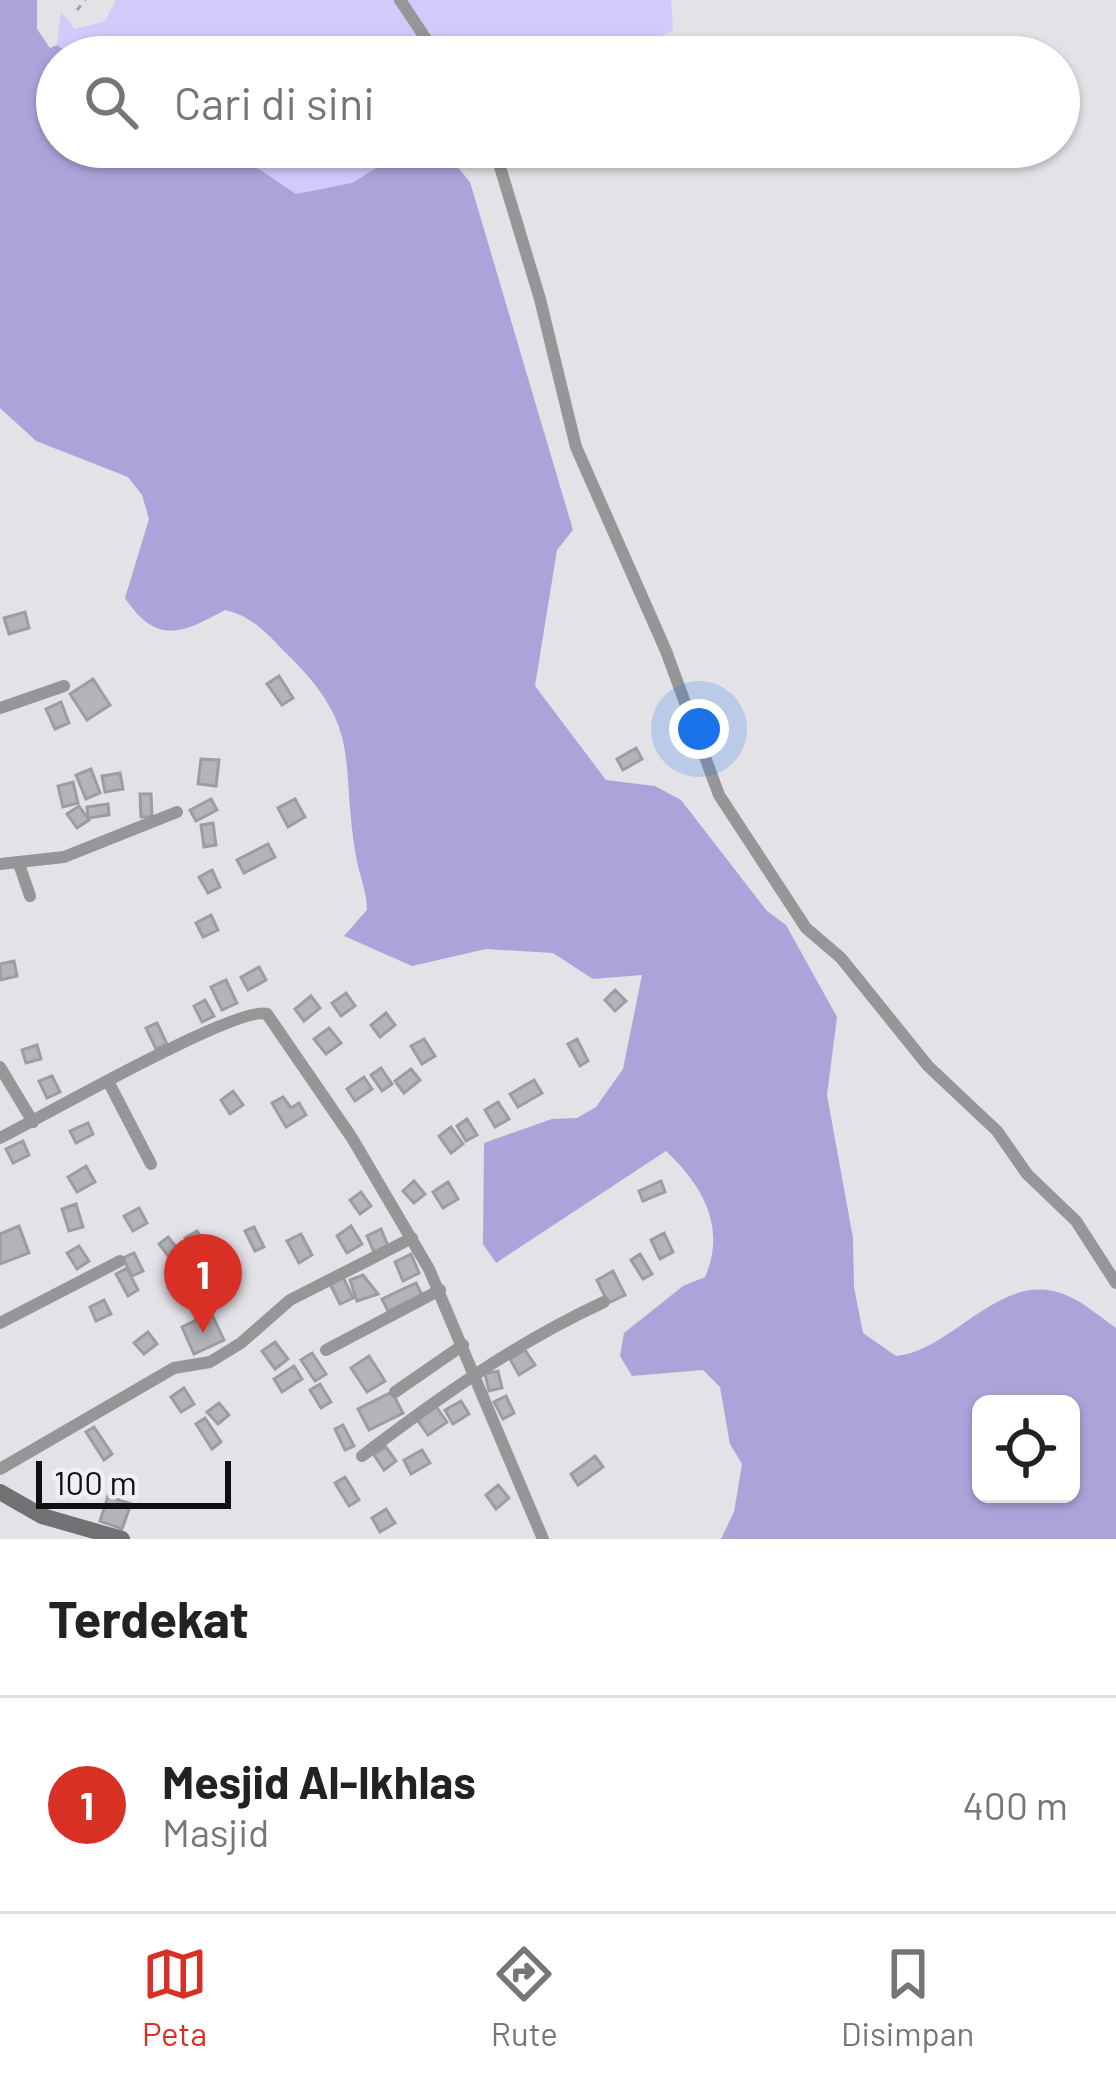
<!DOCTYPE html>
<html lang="id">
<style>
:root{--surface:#fff;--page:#f6f6f6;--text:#222;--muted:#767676;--line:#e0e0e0;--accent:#d93025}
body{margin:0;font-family:Barlow,sans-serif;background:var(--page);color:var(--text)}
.controls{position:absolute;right:36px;bottom:36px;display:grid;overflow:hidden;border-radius:18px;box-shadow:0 3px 9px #0004}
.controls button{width:108px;height:108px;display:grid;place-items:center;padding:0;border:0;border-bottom:3px solid var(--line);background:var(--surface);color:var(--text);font:60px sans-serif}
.scale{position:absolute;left:36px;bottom:30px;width:195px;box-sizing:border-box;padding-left:12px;border:6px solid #0f0f11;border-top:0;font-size:33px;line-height:42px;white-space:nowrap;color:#0f0f11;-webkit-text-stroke:9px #f0eff4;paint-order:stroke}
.you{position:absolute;left:699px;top:729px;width:42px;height:42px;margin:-30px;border:9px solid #fff;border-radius:50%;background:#1a73e8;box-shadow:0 0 0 18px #1a73e833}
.badge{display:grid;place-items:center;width:78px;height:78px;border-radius:50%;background:var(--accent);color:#fff;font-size:39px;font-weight:700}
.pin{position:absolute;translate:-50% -99px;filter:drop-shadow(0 3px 6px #0008)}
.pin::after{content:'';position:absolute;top:63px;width:42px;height:36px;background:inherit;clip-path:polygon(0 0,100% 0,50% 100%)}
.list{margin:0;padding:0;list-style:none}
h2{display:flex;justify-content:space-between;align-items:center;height:156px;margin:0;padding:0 48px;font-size:51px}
h2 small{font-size:39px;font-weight:400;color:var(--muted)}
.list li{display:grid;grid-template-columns:78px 1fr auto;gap:36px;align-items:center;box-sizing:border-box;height:216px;padding:0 48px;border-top:3px solid var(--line)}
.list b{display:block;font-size:45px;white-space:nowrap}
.list p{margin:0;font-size:39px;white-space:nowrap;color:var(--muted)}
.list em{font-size:39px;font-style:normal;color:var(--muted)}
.icon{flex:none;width:66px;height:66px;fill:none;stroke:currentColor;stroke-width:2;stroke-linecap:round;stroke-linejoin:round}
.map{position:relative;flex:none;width:1116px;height:1539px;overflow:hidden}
.search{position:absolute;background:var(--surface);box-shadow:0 3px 9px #0004;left:36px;right:36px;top:36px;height:132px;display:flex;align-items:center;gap:30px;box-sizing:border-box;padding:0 42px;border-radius:66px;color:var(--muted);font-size:45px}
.sheet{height:372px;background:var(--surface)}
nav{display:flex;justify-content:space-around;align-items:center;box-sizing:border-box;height:168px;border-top:3px solid var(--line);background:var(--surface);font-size:33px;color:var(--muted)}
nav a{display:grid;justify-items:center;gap:6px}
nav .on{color:var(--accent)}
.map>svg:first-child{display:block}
.green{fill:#d1cbfc}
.forest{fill:#aba4db;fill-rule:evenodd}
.building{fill:#b4b4b8;stroke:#9d9da1;stroke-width:3}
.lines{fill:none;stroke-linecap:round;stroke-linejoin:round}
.path{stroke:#a1a1a5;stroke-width:3;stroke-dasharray:6 6;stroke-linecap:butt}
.street{stroke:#969698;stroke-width:12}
.secondary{stroke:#717174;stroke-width:16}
</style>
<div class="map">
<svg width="1116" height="1539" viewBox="0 0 1116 1539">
<rect width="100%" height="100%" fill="#e2e2e7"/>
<path class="green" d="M 116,0 L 671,0 L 673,30 L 621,57 L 75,57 L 57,45 L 61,12 L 75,29 L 105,21 Z
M 204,147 L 450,147 L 310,221 Z"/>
<path class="forest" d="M 0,0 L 37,0 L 37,29 L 50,48 L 57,45 L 74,57 L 57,57 L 57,147 L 226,147 L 296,194 L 352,183 L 410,147 L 441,147 L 470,182 L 573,530 L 557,550 L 535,686 L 606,780 L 655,786 L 681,800 L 767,911 L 786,925 L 837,1017 L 827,1095 L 853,1238 L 854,1287 L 863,1333 L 896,1356 C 955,1350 1002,1266 1068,1296 C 1085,1303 1101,1318 1116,1328 L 1116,1539 L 721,1539 L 734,1512 L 742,1464 L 730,1444 L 720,1387 L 703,1370 L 632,1376 L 620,1356 L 624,1333 L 683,1286 L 705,1277 C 727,1227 702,1185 666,1151 L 496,1263 L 483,1244 L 484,1143 L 552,1119 L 577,1118 L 596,1107 L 623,1069 L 642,975 L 593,979 L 553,953 L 486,949 L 412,966 L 344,936 L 367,910 C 367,890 359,876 356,856 C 339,757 365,730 285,652 C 266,633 252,616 225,610 C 183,633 157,646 125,598 L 149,519 L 142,495 L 128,477 L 36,441 L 0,408 ZM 981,1404 L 1071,1404 L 1071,1494 L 981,1494 Z"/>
<path class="building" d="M 25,612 L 29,628 L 9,634 L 4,618 Z
M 279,676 L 293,698 L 282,705 L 267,684 Z
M 93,679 L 110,705 L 87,720 L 70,694 Z
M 61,702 L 69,723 L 55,729 L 46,709 Z
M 636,748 L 642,759 L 623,770 L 617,759 Z
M 201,759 L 219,760 L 216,786 L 198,784 Z
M 91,769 L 100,793 L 86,799 L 76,775 Z
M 120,773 L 123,789 L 105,792 L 102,776 Z
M 73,782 L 78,803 L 63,807 L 58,786 Z
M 140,794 L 151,794 L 152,817 L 141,817 Z
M 211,799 L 217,810 L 196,821 L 190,810 Z
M 295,799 L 305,817 L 288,827 L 278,808 Z
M 108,804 L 109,815 L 88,818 L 87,807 Z
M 79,806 L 89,820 L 77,828 L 67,814 Z
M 213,823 L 216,845 L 204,847 L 201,825 Z
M 268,844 L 275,857 L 244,873 L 237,860 Z
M 212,870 L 220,887 L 208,893 L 199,877 Z
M 211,915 L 218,930 L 203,937 L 196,923 Z
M 14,961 L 17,976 L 0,980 L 0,964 Z
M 259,967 L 266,980 L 248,990 L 241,977 Z
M 226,980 L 237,1003 L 222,1010 L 211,987 Z
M 615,990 L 626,1001 L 615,1011 L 605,1000 Z
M 346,993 L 355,1006 L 341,1016 L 332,1003 Z
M 311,996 L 320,1008 L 304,1021 L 295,1009 Z
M 205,1000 L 214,1016 L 202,1022 L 194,1006 Z
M 386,1013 L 395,1025 L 380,1037 L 371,1025 Z
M 157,1023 L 167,1044 L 156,1049 L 146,1028 Z
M 329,1028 L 341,1043 L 326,1054 L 314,1039 Z
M 424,1039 L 435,1056 L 422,1064 L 411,1046 Z
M 577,1039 L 588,1061 L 580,1066 L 568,1044 Z
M 37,1045 L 41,1059 L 26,1063 L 22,1050 Z
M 381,1068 L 392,1084 L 382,1091 L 371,1075 Z
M 411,1069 L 420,1080 L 404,1093 L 395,1081 Z
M 52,1076 L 60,1092 L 47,1098 L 39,1081 Z
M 364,1077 L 372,1089 L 355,1101 L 347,1089 Z
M 534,1080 L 542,1093 L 518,1107 L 510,1094 Z
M 233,1091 L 243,1105 L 230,1114 L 221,1100 Z
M 283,1097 L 291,1108 L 299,1103 L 306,1115 L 286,1127 L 272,1103 Z
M 498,1102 L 509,1119 L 495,1127 L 485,1110 Z
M 467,1119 L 477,1135 L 466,1141 L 457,1126 Z
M 88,1123 L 93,1134 L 76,1143 L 70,1131 Z
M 451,1127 L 463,1144 L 451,1153 L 439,1136 Z
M 23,1141 L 29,1155 L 13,1163 L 6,1149 Z
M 86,1166 L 95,1182 L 77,1192 L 68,1177 Z
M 414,1181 L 425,1194 L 414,1203 L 403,1191 Z
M 661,1181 L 665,1192 L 643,1201 L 639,1191 Z
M 448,1182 L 458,1199 L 443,1208 L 433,1192 Z
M 361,1192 L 371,1206 L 360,1214 L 350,1200 Z
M 76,1204 L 83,1227 L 69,1231 L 62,1209 Z
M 139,1208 L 147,1223 L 133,1231 L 124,1216 Z
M 19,1226 L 29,1253 L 0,1264 L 0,1234 Z
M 351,1226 L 362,1244 L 347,1253 L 337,1236 Z
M 254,1227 L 264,1247 L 255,1251 L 245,1231 Z
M 381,1229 L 388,1246 L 374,1252 L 367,1236 Z
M 197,1231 L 207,1246 L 195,1254 L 185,1238 Z
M 664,1233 L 673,1252 L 660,1259 L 651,1240 Z
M 301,1234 L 312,1255 L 299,1263 L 287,1241 Z
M 168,1237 L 184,1257 L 174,1264 L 159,1244 Z
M 79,1246 L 89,1261 L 77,1269 L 67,1253 Z
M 134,1253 L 143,1271 L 132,1276 L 123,1258 Z
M 411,1254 L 419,1273 L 403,1281 L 395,1262 Z
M 640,1254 L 652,1274 L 643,1279 L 631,1260 Z
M 127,1268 L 138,1290 L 128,1296 L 116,1274 Z
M 613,1271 L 625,1295 L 608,1303 L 597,1280 Z
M 363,1275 L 378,1294 L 357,1301 L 350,1280 Z
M 343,1277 L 353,1298 L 340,1304 L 330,1284 Z
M 416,1283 L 422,1295 L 388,1311 L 382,1299 Z
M 104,1300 L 111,1314 L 96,1321 L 90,1307 Z
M 211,1313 L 224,1340 L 194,1354 L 182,1327 Z
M 148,1332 L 157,1344 L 144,1354 L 134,1343 Z
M 275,1342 L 288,1359 L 275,1369 L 262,1351 Z
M 525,1350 L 535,1365 L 519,1375 L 510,1359 Z
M 312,1353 L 326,1374 L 315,1381 L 301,1360 Z
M 369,1356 L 385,1381 L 367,1392 L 351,1368 Z
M 294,1366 L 302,1379 L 282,1392 L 274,1379 Z
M 498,1371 L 502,1388 L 489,1391 L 485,1374 Z
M 320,1384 L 331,1402 L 321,1408 L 310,1390 Z
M 184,1388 L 194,1404 L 181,1412 L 171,1397 Z
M 392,1392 L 403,1413 L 369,1430 L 358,1409 Z
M 506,1396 L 514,1413 L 503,1419 L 494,1402 Z
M 461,1401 L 469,1414 L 453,1424 L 445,1410 Z
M 219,1403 L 229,1415 L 218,1424 L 207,1412 Z
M 435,1405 L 447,1422 L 428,1435 L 416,1418 Z
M 205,1418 L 221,1442 L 212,1449 L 196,1424 Z
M 343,1425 L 354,1446 L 345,1450 L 335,1429 Z
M 94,1427 L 112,1454 L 104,1460 L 86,1432 Z
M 386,1447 L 396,1461 L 384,1470 L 374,1455 Z
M 422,1450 L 430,1463 L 411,1474 L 404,1460 Z
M 595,1456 L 603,1467 L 578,1485 L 571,1474 Z
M 345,1477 L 359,1500 L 349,1506 L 335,1483 Z
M 498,1485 L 509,1498 L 496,1509 L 486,1495 Z
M 108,1496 L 131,1504 L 122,1529 L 100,1521 Z
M 386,1509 L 395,1523 L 380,1532 L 372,1518 Z"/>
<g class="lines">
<path class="path" d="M 77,10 L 85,0"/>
<path class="street" d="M 400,0 L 438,57
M 494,147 L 540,299 L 576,447 L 666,651 L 719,795 L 806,928 L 841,958 L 928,1066 L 997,1131 L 1027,1174 L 1076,1221 L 1116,1283
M 0,708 L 64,686
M 0,864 L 64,857 L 177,812
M 19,864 L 30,896
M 0,1067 L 33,1122
M 109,1083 L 151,1164
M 0,1138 C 40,1118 239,1004 267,1014 L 352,1138 L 429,1269 L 543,1539
M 0,1323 L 120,1261
M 326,1350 L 440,1290
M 395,1392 L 463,1345
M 362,1456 C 438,1398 517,1342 604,1302
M 0,1469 L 174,1368 L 210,1362 L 241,1343 L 290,1300 L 412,1238"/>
<path class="secondary" d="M 0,1492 L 42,1516 L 122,1539"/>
</g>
</svg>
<div class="controls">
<button><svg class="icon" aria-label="locate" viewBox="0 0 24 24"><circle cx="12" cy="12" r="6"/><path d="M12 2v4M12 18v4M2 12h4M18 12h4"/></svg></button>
</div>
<div class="scale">100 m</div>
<div class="you"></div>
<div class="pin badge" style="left:203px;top:1333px">1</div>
<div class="search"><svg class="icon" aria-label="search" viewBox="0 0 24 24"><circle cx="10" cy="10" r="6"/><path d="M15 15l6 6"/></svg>Cari di sini</div>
</div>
<section class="sheet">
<h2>Terdekat<small></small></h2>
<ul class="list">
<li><span class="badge">1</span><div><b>Mesjid Al-Ikhlas</b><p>Masjid</p></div><em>400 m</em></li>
</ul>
</section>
<nav>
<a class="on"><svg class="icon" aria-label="map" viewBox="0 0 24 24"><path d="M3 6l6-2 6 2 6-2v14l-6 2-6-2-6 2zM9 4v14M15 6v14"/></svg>Peta</a>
<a><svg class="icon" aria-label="directions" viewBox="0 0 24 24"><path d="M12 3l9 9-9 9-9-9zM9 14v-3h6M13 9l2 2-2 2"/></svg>Rute</a>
<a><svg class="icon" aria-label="saved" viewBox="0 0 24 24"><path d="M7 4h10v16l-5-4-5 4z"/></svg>Disimpan</a>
</nav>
